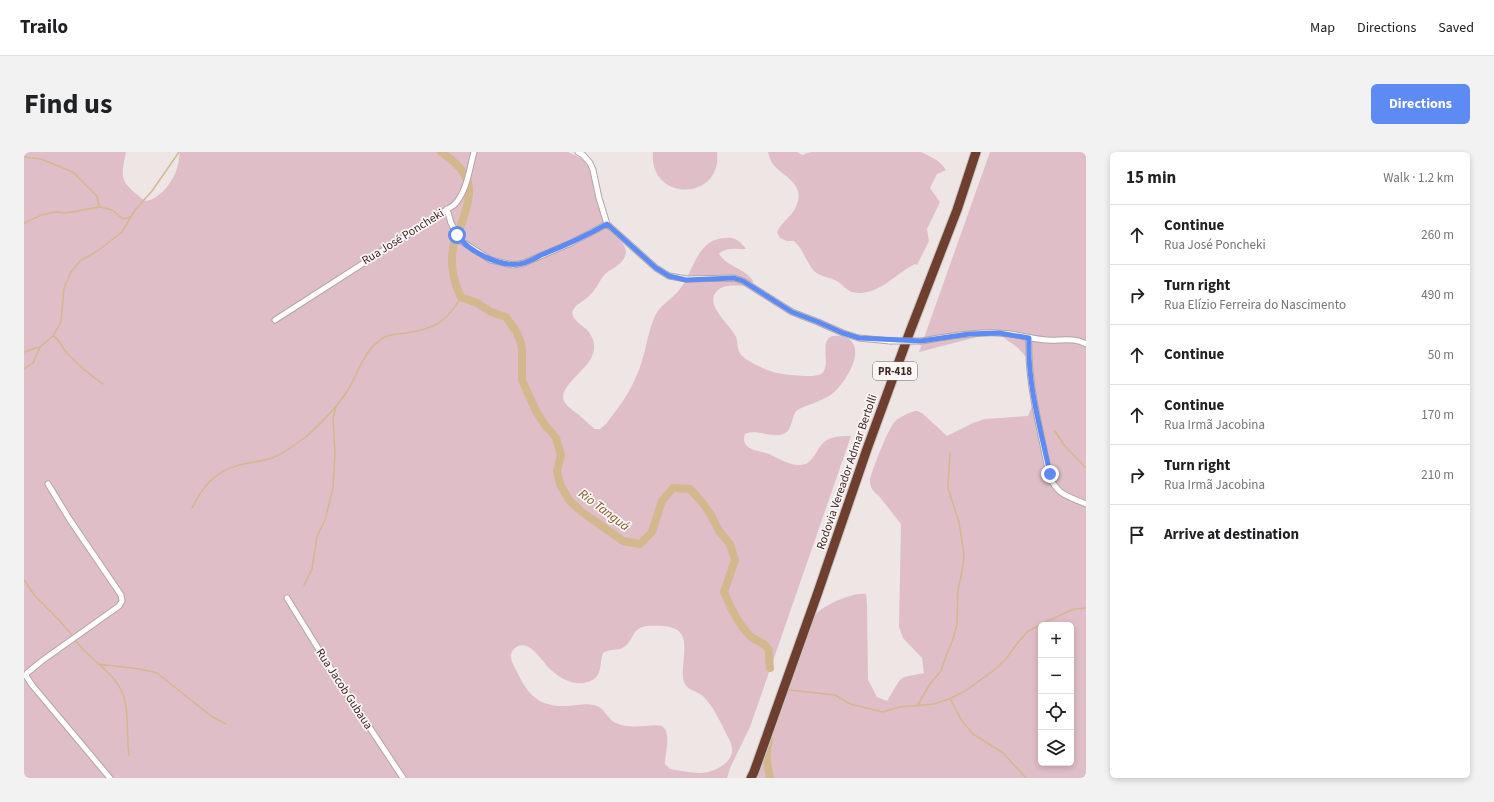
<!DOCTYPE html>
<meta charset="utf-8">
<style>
:root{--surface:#fff;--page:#f2f2f2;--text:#202124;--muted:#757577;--line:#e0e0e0;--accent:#5e8bf3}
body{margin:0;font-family:"Source Sans 3",sans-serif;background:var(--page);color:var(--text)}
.controls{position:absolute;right:12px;bottom:12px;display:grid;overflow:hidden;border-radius:6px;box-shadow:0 2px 6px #0003}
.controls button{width:36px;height:36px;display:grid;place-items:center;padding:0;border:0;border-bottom:1px solid var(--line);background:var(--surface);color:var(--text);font:20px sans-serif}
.stop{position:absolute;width:12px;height:12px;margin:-9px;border:3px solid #5e8bf3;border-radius:50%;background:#fff}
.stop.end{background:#5e8bf3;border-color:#fff;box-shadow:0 1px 4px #0008}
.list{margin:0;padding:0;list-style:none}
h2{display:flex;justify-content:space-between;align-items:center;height:52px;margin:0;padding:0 16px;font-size:17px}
h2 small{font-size:13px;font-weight:400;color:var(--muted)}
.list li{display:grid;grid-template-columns:26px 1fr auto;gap:12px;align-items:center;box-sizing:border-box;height:60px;padding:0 16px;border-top:1px solid var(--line)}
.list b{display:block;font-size:15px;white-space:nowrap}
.list p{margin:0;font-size:13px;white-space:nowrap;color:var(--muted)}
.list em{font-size:13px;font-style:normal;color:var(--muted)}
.icon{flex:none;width:22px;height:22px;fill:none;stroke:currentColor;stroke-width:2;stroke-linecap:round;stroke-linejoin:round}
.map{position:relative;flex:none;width:1062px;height:626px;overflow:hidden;border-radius:6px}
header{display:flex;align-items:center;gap:24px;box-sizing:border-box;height:56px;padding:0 20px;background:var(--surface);border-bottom:1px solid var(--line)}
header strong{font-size:19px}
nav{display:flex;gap:22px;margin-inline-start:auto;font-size:14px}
.intro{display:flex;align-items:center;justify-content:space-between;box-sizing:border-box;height:96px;padding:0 24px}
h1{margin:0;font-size:28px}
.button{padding:10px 18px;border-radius:6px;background:var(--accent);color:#fff;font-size:14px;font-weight:700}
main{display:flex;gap:24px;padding:0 24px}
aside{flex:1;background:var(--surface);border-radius:6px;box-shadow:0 2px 6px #0003}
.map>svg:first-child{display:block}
.green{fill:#dfbec7;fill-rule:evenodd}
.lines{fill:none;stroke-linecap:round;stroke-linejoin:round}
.stream{stroke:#d3b88d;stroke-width:1.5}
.river{stroke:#d3b88d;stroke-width:8}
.street-casing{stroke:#b3a5a3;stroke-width:7}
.highway-casing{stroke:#cac3c2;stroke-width:11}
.street{stroke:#fff;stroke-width:5}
.highway{stroke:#6e3e2f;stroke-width:9}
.street-bridge-casing{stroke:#b3a5a3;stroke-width:7;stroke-linecap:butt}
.street-bridge{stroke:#fff;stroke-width:5}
.route{stroke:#5e8bf3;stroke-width:5}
.labels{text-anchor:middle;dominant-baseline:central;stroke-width:3.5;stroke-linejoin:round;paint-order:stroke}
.shield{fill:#faf6f6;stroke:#786663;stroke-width:1}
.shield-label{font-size:11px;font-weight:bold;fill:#412924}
.street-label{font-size:12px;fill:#412924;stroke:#faf6f6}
.water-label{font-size:13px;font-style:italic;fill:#7e591c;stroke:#faf6f6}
</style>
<header>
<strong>Trailo</strong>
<nav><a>Map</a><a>Directions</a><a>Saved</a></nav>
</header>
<div class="intro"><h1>Find us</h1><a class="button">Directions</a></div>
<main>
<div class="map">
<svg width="1062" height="626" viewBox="0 0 1062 626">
<rect width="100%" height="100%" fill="#eee5e5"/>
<path class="green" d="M 0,0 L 102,0 C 100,11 95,25 104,34 C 109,40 115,44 121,49 C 133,49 146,33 151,22 C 154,15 155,7 156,0 L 544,0 C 548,2 554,4 558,7 C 568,16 569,34 572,46 C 575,56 578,66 583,75 C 588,85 606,91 601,104 C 599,112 587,117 581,122 C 575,129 572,138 565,144 C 560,149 552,152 549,158 C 545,167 560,174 564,179 C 567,183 570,188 570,193 C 573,215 533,232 540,249 C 543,255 550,259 555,263 C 561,268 565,273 571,277 L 576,277 L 581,273 C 592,259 604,244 611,227 C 621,207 622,186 630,166 C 635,153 648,148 656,137 C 670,119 673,86 702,86 C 711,85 717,90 722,97 C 713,97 701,95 695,102 C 703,115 721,116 729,129 L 728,132 C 718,136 702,130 693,139 C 679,153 708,174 712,185 C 714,191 713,198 717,203 C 725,211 746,220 758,222 C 766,223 790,226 797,222 C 810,214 790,181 815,184 C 848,188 823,230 808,242 C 797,250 783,252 772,259 C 768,265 768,275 763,280 C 751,289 734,276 721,282 C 718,290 722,295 730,298 C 734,299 738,300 742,301 C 753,305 765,314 777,313 C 791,312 792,294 803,288 C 810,284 819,284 827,284 L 726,575 L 706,616 L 703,626 L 0,626 ZM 622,474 C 630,474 641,473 649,476 C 671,483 653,517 661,532 C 665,539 673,539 679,544 C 691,556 698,574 706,589 C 707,592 709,597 708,601 C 705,613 689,620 678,621 C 668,621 657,619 646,617 L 641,612 C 641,601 648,581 638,574 C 623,572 606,578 592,571 C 583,567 580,554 569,553 C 560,551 551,554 542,554 C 513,555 503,541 492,518 C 489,512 484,504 489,498 C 503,483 517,508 525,516 C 534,525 547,533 560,531 C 564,530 570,528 573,524 C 578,517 576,508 579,501 C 587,496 594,499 600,495 C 610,488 607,477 622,474 Z
M 629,0 L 693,0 C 699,50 624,50 629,0 Z
M 744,0 L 773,0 L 778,3 L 787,0 L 897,0 C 907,5 916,8 922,18 L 913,22 L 906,36 L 916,50 L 903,77 L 905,89 L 893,113 L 891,112 C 872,121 853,146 828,140 C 822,138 818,132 813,129 C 805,125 797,125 790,119 C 782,110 780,98 770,89 L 763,89 L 756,86 L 753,80 C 758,69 770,63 773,52 C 781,31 758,24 749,12 C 746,8 745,4 744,0 Z
M 966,0 L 1062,0 L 1062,626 L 729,626 L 790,464 C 798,454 828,440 842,442 L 843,453 L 844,528 L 853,545 L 863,549 L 875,529 L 880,525 L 900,521 L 898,506 L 879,486 L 875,475 L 877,372 L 855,344 C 850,340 846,336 846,329 C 846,322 864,278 869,272 C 872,267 886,259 893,259 C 894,259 897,261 898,261 L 923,284 L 949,271 L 961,267 L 1004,264 L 1010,249 L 1003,206 L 994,196 L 972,180 L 895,200 ZM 1017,473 L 1047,473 L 1047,611 L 1017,611 Z"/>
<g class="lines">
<path class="stream" d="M 0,5 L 17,7 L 49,20 L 73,44 L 75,54
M 0,71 L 18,63 L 31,60 L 42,61 L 76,55 L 88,58 L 99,67 L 107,65
M 29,184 C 36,187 38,196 43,201 C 54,213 66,223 79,232
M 0,200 L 15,195
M 0,217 L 9,211 L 16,195 L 29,184 L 37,170 L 40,136 L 47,120 L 56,109 L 72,100 L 98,80 L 111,58 L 128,39 L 155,0
M 1031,279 L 1040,293 L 1062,316
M 168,356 C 179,334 190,320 215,313 C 226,310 237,310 248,306 C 259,302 269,294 279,287 C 293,276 314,254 324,238 C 335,220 339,199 359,186 C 365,182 375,182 382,181 C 410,177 423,170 437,145
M 0,428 L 11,444 L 35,468 L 48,483
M 280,433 L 288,417 L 293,384 L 301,368 L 309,336 L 311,301 L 309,267 L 312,254
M 51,488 C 64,506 88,519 97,538 C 106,556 102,583 105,603
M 74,512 L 116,517 L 133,521 L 187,564 L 202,572
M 765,538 L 811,543 L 826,552 L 859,560 L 875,555 L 910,552 L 925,547 L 941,539 L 969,519 L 982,507 L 992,493 L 1003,480 L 1019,471 L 1050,457 L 1062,456
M 926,547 L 938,569 L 949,582 L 979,601 L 1002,626
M 893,554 L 906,532 L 917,519 L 922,504 L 929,487 L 933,472 L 934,437 L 938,420 L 940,403 L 935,370 L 924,336 L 926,301"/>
<path class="river" d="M 417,0 C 457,27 446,44 434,83 C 432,87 429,92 429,97 C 426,113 430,131 437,145 L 453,151 L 467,160 L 482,165 L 492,179 L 497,191 L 498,198 L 498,228 L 512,259 L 521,273 L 532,286 L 537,303 L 533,319 L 536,332 L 545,348 L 558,360 L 599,389 L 616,392 L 628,380 L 638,349 L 649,336 L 666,337 L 677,349 L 687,363 L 695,379 L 706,392 L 711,408 L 700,440 C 706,455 713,470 725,483 C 730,489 740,489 744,497 C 746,502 745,510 746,516
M 745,588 C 741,601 743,613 746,626"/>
<g class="street-casing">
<path id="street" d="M 554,0 L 559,3 L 566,11 L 569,18 L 575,46 L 583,72 L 632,116 L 645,124 L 663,127 L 710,126 L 719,129 L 768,160 L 794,170 L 819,181 L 835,186 L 866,189
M 423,57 L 427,71 L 437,89 L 467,108 L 489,113 L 500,111 L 547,91 L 583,72
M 251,168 L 430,53 C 443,40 445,18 450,0
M 1005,186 C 1003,232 1017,278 1025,323 C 1033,343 1044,344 1062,352
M 897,189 C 922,185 948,180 974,181 C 990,181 1006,187 1023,188 C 1035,189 1051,185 1062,192
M 24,332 L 46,368 L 97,443 L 98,449 L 95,454 L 19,508 L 3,521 L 2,524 L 8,533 L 86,626
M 263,446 L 305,514 L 379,626"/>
</g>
<g class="highway-casing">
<path id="highway" d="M 727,626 L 730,620 L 794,440 L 843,297 L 885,182 L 933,58 L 952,0"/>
</g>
<use href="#street" class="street"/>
<use href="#highway" class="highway"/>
<g class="street-bridge-casing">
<path id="street-bridge" d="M 866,189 L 897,189"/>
</g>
<use href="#street-bridge" class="street-bridge"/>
</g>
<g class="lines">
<path class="route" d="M 433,83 C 444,99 475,115 495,112 C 502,111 510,107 517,103 C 540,94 562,84 583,72 L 632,116 L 645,124 L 662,128 L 710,126 L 719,129 L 768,160 L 794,170 L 819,181 L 835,186 L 897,189 L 945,182 L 975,181 L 1005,186 C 1003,232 1017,278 1026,322"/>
</g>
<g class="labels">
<rect class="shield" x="849" y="210" width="44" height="18" rx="3"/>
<g class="shield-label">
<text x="871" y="219">PR-418</text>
</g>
<g class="street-label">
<text transform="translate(379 85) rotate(-32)">Rua José Poncheki</text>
<text transform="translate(823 320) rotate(-71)">Rodovia Vereador Admar Bertolli</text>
<text transform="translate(320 537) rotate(57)">Rua Jacob Gubaua</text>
</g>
<g class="water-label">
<text transform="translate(580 358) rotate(37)">Rio Tanguá</text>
</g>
</g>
</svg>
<div class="controls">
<button>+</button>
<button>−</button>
<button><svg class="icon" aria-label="locate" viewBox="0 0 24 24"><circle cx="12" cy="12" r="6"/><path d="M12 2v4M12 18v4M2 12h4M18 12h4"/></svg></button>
<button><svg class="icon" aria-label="layers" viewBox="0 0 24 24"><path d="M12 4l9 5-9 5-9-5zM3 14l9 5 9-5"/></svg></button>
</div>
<div class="stop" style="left:433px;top:83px"></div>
<div class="stop end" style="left:1026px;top:322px"></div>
</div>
<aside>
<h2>15 min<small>Walk · 1.2 km</small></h2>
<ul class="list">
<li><svg class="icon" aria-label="ahead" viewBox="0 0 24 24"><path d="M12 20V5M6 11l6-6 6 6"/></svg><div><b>Continue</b><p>Rua José Poncheki</p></div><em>260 m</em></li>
<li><svg class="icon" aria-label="right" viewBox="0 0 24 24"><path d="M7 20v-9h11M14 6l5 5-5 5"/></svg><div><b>Turn right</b><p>Rua Elízio Ferreira do Nascimento</p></div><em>490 m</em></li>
<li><svg class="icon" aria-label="ahead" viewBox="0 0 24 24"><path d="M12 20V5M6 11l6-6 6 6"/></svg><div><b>Continue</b></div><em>50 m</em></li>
<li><svg class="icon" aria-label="ahead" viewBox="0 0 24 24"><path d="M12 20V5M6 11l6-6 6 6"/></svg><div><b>Continue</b><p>Rua Irmã Jacobina</p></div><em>170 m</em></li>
<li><svg class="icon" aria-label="right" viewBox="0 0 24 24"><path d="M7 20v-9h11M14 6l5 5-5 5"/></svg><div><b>Turn right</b><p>Rua Irmã Jacobina</p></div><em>210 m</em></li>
<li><svg class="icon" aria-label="arrive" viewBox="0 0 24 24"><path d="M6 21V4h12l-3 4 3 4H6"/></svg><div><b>Arrive at destination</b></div></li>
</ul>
</aside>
</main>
